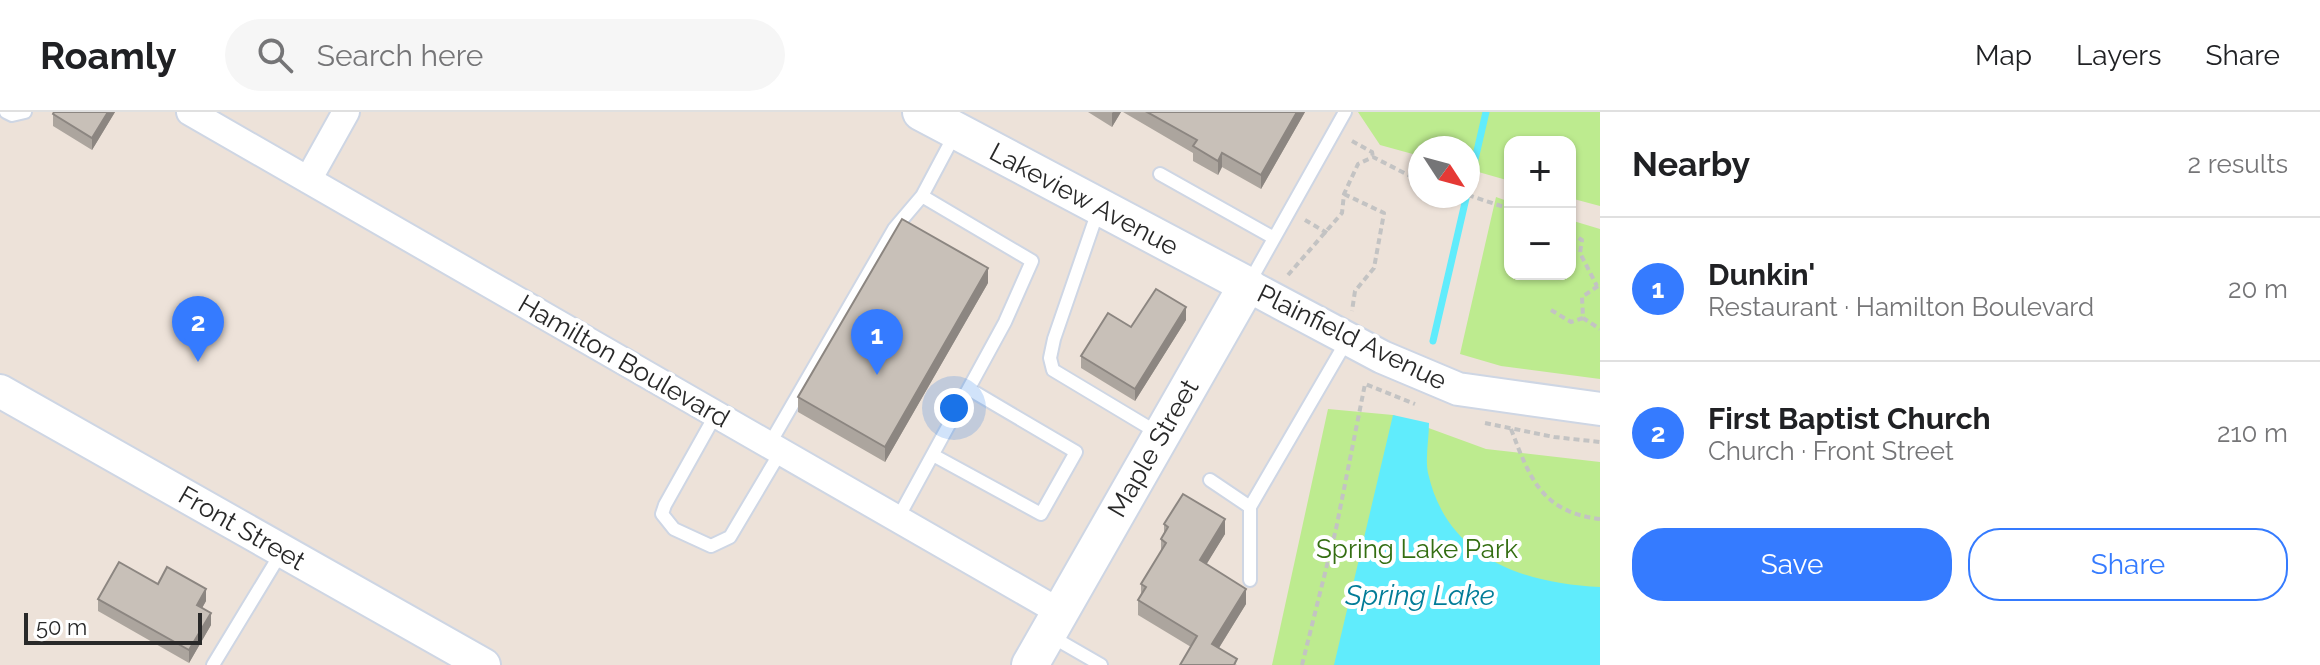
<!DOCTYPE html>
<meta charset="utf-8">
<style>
:root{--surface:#fff;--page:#f6f6f6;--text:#202124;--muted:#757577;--line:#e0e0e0;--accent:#357bff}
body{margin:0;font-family:Raleway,sans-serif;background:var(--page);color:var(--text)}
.controls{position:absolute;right:24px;top:24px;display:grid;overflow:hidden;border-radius:16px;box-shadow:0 2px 6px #0004}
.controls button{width:72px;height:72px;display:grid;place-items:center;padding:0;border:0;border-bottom:2px solid var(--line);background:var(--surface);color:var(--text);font:40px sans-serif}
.compass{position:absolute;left:1408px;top:24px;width:72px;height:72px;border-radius:50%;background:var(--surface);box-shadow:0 2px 6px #0004;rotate:126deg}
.scale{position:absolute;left:24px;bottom:20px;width:178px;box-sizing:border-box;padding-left:8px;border:4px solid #292929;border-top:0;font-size:22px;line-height:28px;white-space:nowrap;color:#292929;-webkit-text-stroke:6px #fff;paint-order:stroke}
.you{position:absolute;left:954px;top:296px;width:28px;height:28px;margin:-20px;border:6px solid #fff;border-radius:50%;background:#1a73e8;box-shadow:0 0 0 12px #1a73e833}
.badge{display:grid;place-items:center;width:52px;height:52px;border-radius:50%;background:var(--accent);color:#fff;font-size:26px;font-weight:700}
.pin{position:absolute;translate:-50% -66px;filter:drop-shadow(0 2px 4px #0008)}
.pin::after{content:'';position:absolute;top:42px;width:28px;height:24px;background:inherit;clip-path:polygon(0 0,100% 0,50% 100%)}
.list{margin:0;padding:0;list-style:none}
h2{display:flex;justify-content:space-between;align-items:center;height:104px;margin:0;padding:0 32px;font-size:34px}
h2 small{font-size:26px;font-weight:400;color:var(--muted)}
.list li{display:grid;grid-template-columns:52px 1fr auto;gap:24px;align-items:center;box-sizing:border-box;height:144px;padding:0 32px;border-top:2px solid var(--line)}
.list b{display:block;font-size:30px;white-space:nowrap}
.list p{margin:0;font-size:26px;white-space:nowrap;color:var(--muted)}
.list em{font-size:26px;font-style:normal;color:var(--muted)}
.actions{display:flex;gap:16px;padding:24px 32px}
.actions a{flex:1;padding:18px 0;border:2px solid var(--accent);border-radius:32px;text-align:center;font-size:28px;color:var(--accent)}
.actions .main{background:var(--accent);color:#fff}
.icon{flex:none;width:44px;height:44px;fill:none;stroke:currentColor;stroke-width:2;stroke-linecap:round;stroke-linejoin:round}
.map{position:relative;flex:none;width:1600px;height:553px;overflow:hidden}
header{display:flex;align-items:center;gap:48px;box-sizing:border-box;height:112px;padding:0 40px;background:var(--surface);border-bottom:2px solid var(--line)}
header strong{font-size:38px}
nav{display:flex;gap:44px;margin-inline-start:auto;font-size:28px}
.search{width:560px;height:72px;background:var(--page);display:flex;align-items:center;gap:20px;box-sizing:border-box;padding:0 28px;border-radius:44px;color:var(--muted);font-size:30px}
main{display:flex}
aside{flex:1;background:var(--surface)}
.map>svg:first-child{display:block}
.green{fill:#bdeb8f}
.water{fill:#60ecfc}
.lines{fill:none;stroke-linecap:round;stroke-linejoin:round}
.stream{stroke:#60ecfc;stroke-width:7}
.service-casing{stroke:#ced6e4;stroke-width:16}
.minor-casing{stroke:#ced6e4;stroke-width:30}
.tertiary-casing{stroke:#ced6e4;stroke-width:36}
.secondary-casing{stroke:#ced6e4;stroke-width:40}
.path{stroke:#c3c3c3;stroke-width:4;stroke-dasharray:6 4;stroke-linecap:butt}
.service{stroke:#fff;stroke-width:12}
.minor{stroke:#fff;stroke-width:26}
.tertiary{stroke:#fff;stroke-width:32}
.secondary{stroke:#fff;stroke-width:36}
.wall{fill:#aca59e}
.shaded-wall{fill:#8c8681}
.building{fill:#c8c0b8;stroke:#8c8681;stroke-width:2}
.labels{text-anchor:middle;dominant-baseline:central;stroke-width:8;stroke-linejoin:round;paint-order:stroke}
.street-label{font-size:26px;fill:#292929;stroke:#fff}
.park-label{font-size:26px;fill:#346e12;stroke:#fff}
.water-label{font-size:28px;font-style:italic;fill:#027c98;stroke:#fff}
</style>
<header>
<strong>Roamly</strong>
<div class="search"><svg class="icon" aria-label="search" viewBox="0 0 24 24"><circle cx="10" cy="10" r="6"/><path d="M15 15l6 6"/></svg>Search here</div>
<nav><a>Map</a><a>Layers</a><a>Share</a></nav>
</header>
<main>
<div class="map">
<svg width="1600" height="553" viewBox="0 0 1600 553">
<rect width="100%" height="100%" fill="#ede2d9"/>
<path class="green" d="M 1358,0 L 1600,0 L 1600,94 L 1570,86 L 1570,30 L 1510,30 L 1510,69 L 1468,57 L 1468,36 L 1420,36 L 1420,44 L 1380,33 Z
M 1496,85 L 1510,90 L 1510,162 L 1570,162 L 1570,108 L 1600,117 L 1600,267 L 1501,254 L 1460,242 Z
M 1328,297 L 1393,303 L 1486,337 L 1600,350 L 1600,553 L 1272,553 Z"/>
<path class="water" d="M 1393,303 L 1429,311 C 1429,327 1425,346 1428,361 C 1447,446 1522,471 1600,475 L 1600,553 L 1334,553 Z"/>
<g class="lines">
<path class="stream" d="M 1433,229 L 1486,0"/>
<g class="service-casing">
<path id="service" d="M 6,0 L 12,3 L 25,0
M 1160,62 L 1274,126
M 1098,99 L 1054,227 L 1050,246 L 1053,258 L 1158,321
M 1249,171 L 1345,0
M 716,302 L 665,393 L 662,402 L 674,417 L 711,434 L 730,425 L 781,339
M 769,333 L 894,117 L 922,84
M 933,343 L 1041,402 L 1076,340 L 969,277
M 1210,368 L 1250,395 L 1346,230
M 1250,395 L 1250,468
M 898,406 L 1005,210 L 1032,149 L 922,84 L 955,22
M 1049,523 L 1101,553
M 213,553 L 281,441"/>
</g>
<g class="minor-casing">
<path id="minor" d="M 190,0 L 1058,499
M 308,68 L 346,0"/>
</g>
<g class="tertiary-casing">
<path id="tertiary" d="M 1247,173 L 1382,245 L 1458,277 L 1600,297
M 0,279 L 484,553"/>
</g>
<g class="secondary-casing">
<path id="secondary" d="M 921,0 L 1247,173 L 1030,553"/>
</g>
<path class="path" d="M 1352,29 L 1372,40 L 1373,45
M 1344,82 L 1384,101 L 1374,156 L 1355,179 L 1352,199
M 1468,83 L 1510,97
M 1305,108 L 1327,121
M 1570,121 L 1582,128 L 1580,141 L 1597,174
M 1288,163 L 1342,101 L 1344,82 L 1358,52 L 1373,45 L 1420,69
M 1598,174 L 1582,185 L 1583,206 L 1600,217
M 1551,198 L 1571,210 L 1583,206
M 1485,311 L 1554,325 L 1600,330
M 1511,317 C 1530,367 1542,400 1600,407
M 1302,553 L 1336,417 L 1365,272 L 1415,292"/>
<use href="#service" class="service"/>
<use href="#minor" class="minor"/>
<use href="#tertiary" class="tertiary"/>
<use href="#secondary" class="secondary"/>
</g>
<path class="wall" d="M 54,0 L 115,0 L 92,38 L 53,14 L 53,2 Z
M 1088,0 L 1121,0 L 1112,15 Z
M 1123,0 L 1305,0 L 1261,77 L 1222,55 L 1218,63 L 1193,49 L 1193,41 Z
M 988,171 L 885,350 L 798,300 L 798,285 Z
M 1186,208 L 1135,289 L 1081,256 L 1081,244 L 1131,215 Z
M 1164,412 L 1225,422 L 1206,452 L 1246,492 L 1219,536 L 1237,553 L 1191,535 L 1138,503 L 1138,488 L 1141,483 L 1141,472 L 1161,440 L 1161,427 L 1164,421 Z
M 158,472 L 206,489 L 202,496 L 211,513 L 189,551 L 98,499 L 98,487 Z"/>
<path class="shaded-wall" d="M 108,0 L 115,0 L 92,38 L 92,26 Z
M 1113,0 L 1121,0 L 1112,15 L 1112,1 Z
M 1297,0 L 1305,0 L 1261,77 L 1261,63 Z
M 1222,41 L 1222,55 L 1218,63 L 1218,49 Z
M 988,156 L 988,171 L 885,350 L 885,335 Z
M 1186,195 L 1186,208 L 1135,289 L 1135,277 Z
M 1225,407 L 1225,422 L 1200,463 L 1200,448 Z
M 206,477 L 206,489 L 197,505 L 197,493 Z
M 1246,477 L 1246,492 L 1212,547 L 1212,532 Z
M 211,501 L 211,513 L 189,551 L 189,538 Z"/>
<path class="building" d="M 54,0 L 108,0 L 92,26 L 53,2 Z
M 1147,0 L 1297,0 L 1261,63 L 1222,41 L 1218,49 L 1193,34 L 1197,28 Z
M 902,107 L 988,156 L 885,335 L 798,285 Z
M 1156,177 L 1186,195 L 1135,277 L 1081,244 L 1108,201 L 1131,215 Z
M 1183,382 L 1225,407 L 1200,448 L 1246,477 L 1212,532 L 1237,547 L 1234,553 L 1180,553 L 1197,524 L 1138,488 L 1146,475 L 1141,472 L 1166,431 L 1161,427 L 1168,415 L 1164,412 Z
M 119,450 L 158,472 L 167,455 L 206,477 L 197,493 L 211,501 L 189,538 L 98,487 Z"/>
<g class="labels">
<g class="street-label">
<text transform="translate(1084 87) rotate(28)">Lakeview Avenue</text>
<text transform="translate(1352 225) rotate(26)">Plainfield Avenue</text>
<text transform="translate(624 249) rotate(30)">Hamilton Boulevard</text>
<text transform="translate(1153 336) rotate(-60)">Maple Street</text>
<text transform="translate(242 416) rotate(30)">Front Street</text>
</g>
<g class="park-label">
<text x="1417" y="437">Spring Lake Park</text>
</g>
<g class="water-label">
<text x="1420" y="483">Spring Lake</text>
</g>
</g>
</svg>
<div class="controls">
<button>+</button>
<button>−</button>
</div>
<svg class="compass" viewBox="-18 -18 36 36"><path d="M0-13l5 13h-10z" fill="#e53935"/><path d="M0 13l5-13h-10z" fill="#757577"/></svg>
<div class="scale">50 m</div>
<div class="you"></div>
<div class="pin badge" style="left:877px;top:263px">1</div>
<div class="pin badge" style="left:198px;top:250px">2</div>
</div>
<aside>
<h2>Nearby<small>2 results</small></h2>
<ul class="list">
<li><span class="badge">1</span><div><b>Dunkin'</b><p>Restaurant · Hamilton Boulevard</p></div><em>20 m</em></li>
<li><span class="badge">2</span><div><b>First Baptist Church</b><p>Church · Front Street</p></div><em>210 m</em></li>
</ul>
<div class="actions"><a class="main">Save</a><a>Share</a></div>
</aside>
</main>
